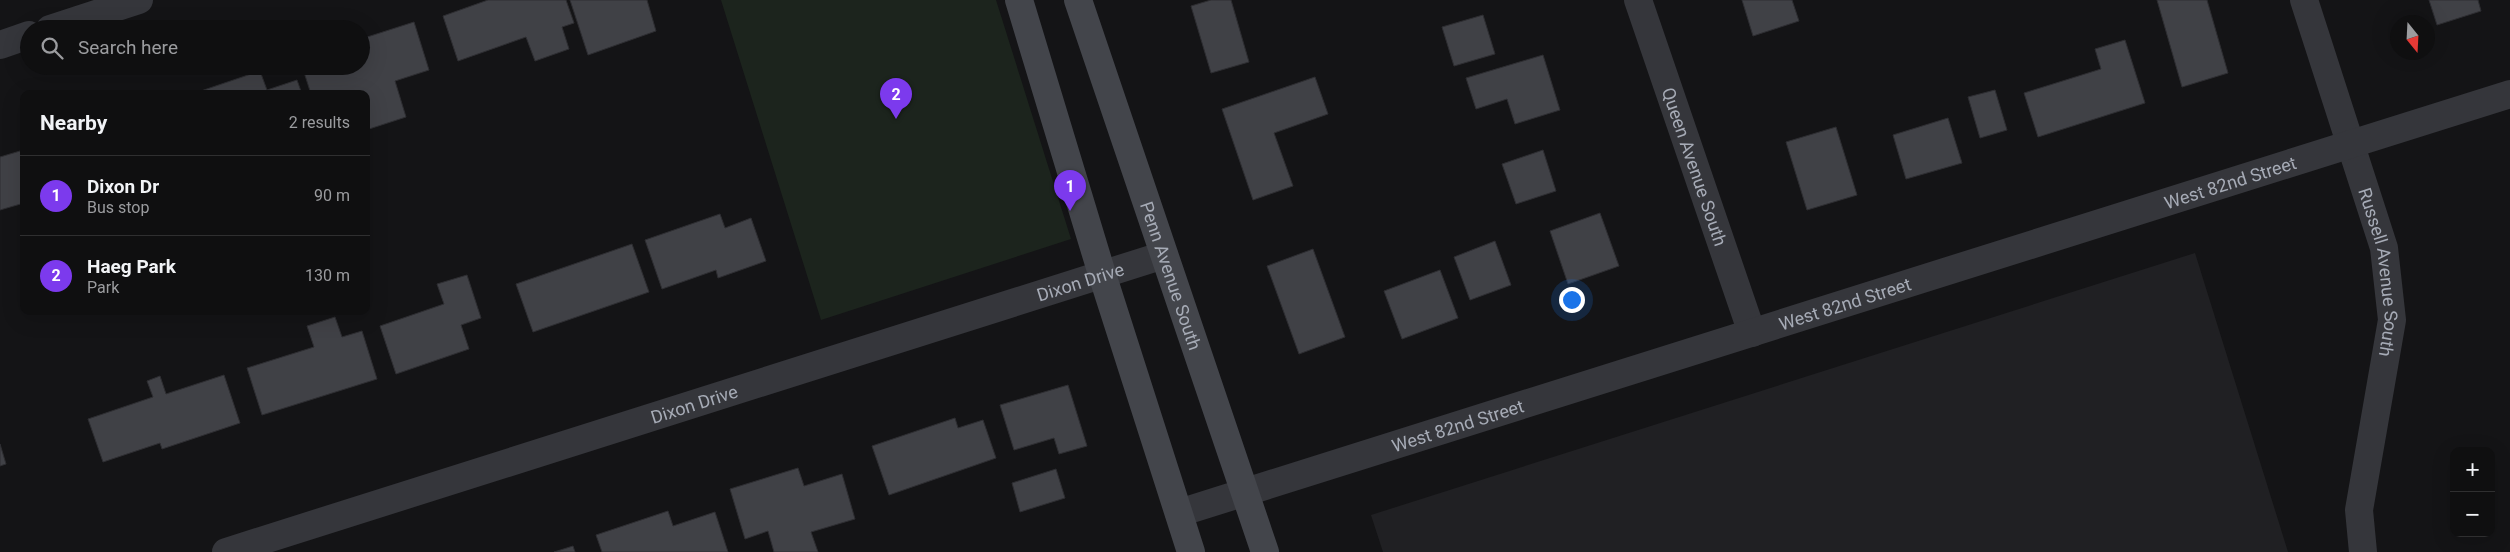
<!DOCTYPE html>
<meta charset="utf-8">
<style>
:root{--surface:#0f0f10;--page:#1d1d1e;--text:#f1f3f6;--muted:#9b9c9f;--line:#2f2f30;--accent:#7c3aed}
body{margin:0;font-family:Roboto,sans-serif;background:var(--page);color:var(--text)}
.controls{position:absolute;right:15px;bottom:15px;display:grid;overflow:hidden;border-radius:10px;box-shadow:0 5px 20px #0002}
.controls button{width:45px;height:45px;display:grid;place-items:center;padding:0;border:0;border-bottom:1px solid var(--line);background:var(--surface);color:var(--text);font:25px sans-serif}
.compass{position:absolute;left:2390px;top:15px;width:45px;height:45px;border-radius:50%;background:var(--surface);box-shadow:0 5px 20px #0002;rotate:162deg}
.you{position:absolute;left:1571px;top:299px;width:18px;height:18px;margin:-12px;border:4px solid #fff;border-radius:50%;background:#1a73e8;box-shadow:0 0 0 8px #1a73e833}
.badge{display:grid;place-items:center;width:32px;height:32px;border-radius:50%;background:var(--accent);color:#fff;font-size:16px;font-weight:700}
.pin{position:absolute;translate:-50% -41px;filter:drop-shadow(0 1px 2px #0008)}
.pin::after{content:'';position:absolute;top:26px;width:18px;height:15px;background:inherit;clip-path:polygon(0 0,100% 0,50% 100%)}
.list{margin:0;padding:0;list-style:none}
h2{display:flex;justify-content:space-between;align-items:center;height:65px;margin:0;padding:0 20px;font-size:21px}
h2 small{font-size:16px;font-weight:400;color:var(--muted)}
.list li{display:grid;grid-template-columns:32px 1fr auto;gap:15px;align-items:center;box-sizing:border-box;height:80px;padding:0 20px;border-top:1px solid var(--line)}
.list b{display:block;font-size:19px;white-space:nowrap}
.list p{margin:0;font-size:16px;white-space:nowrap;color:var(--muted)}
.list em{font-size:16px;font-style:normal;color:var(--muted)}
.icon{flex:none;width:28px;height:28px;fill:none;stroke:currentColor;stroke-width:2;stroke-linecap:round;stroke-linejoin:round}
.map{position:relative;flex:none;width:2510px;height:552px;overflow:hidden}
.search{position:absolute;background:var(--surface);box-shadow:0 5px 20px #0002;left:20px;top:20px;width:350px;height:55px;display:flex;align-items:center;gap:12px;box-sizing:border-box;padding:0 18px;border-radius:28px;color:var(--muted);font-size:19px}
.panel{position:absolute;background:var(--surface);box-shadow:0 5px 20px #0002;left:20px;top:90px;width:350px;height:225px;border-radius:10px}
.map>svg:first-child{display:block}
.built{fill:#202023}
.green{fill:#1c241d}
.building{fill:#404146;stroke:#2e2e32}
.lines{fill:none;stroke-linecap:round;stroke-linejoin:round}
.minor{stroke:#35363b;stroke-width:28}
.secondary{stroke:#43454b;stroke-width:28}
.labels{text-anchor:middle;dominant-baseline:central;stroke-width:4;stroke-linejoin:round;paint-order:stroke}
.street-label{font-size:18px;fill:#a6abb6;stroke:#0f0f11}
</style>
<div class="map">
<svg width="2510" height="552" viewBox="0 0 2510 552">
<rect width="100%" height="100%" fill="#141416"/>
<path class="built" d="M 2195,253 L 2288,552 L 1383,552 L 1371,515 Z"/>
<path class="green" d="M 721,0 L 996,0 L 1071,239 L 821,320 Z"/>
<path class="building" d="M 488,0 L 566,0 L 574,23 L 562,27 L 569,49 L 535,61 L 526,37 L 458,61 L 443,16 Z
M 570,0 L 647,0 L 656,31 L 588,55 Z
M 1211,0 L 1231,0 L 1249,62 L 1211,73 L 1191,6 Z
M 1742,0 L 1792,0 L 1799,21 L 1753,36 Z
M 2157,0 L 2207,0 L 2228,73 L 2182,87 Z
M 2429,0 L 2478,0 L 2481,11 L 2437,25 Z
M 1483,15 L 1495,54 L 1454,66 L 1442,27 Z
M 414,22 L 429,70 L 395,81 L 406,117 L 366,130 L 366,94 L 311,94 L 302,66 L 361,66 L 361,39 Z
M 2125,40 L 2145,103 L 2038,137 L 2024,93 L 2101,69 L 2095,49 Z
M 1543,55 L 1560,110 L 1515,124 L 1507,99 L 1476,109 L 1466,78 Z
M 260,71 L 267,90 L 297,80 L 302,94 L 192,94 Z
M 1315,77 L 1328,114 L 1274,133 L 1293,186 L 1253,200 L 1222,109 Z
M 1995,90 L 2007,130 L 1980,138 L 1968,97 Z
M 1948,118 L 1962,163 L 1906,179 L 1893,135 Z
M 1836,127 L 1857,195 L 1807,210 L 1786,142 Z
M 1543,150 L 1556,191 L 1516,204 L 1502,164 Z
M 20,151 L 24,164 L 24,203 L 0,210 L 0,157 Z
M 1600,213 L 1619,266 L 1568,284 L 1550,231 Z
M 720,214 L 725,228 L 751,218 L 766,261 L 718,278 L 716,270 L 662,289 L 645,240 Z
M 1495,241 L 1511,285 L 1470,300 L 1454,257 Z
M 632,244 L 649,292 L 533,332 L 516,284 Z
M 1313,249 L 1345,337 L 1299,354 L 1267,266 Z
M 1440,270 L 1458,318 L 1402,339 L 1384,291 Z
M 467,275 L 481,318 L 461,325 L 469,349 L 396,374 L 380,326 L 444,304 L 437,284 Z
M 335,317 L 342,337 L 362,331 L 377,379 L 262,415 L 247,368 L 314,347 L 307,326 Z
M 224,375 L 240,423 L 162,449 L 160,443 L 103,462 L 88,419 L 153,397 L 147,381 L 160,376 L 166,394 Z
M 1068,385 L 1087,446 L 1059,454 L 1054,438 L 1014,450 L 1000,405 Z
M 955,418 L 958,428 L 983,420 L 996,458 L 889,495 L 872,446 Z
M 0,444 L 6,464 L 0,466 Z
M 798,468 L 804,486 L 842,474 L 855,519 L 811,532 L 818,552 L 774,552 L 768,531 L 745,539 L 730,489 Z
M 1056,469 L 1065,498 L 1020,512 L 1012,483 Z
M 668,511 L 673,526 L 715,512 L 728,552 L 602,552 L 596,535 Z
M 573,546 L 575,552 L 554,552 Z"/>
<g class="lines">
<g class="minor">
<path id="s1" d="M 1638,0 L 1752,333"/>
<path id="s2" d="M 2304,0 L 2384,248 L 2392,320 L 2359,510 L 2363,552"/>
<path d="M 50,29 L 139,0"/>
<path d="M 0,45 L 29,35"/>
<path id="s3" d="M 1179,513 L 2510,94"/>
<path id="s4" d="M 226,552 L 1164,255"/>
</g>
<g class="secondary">
<path d="M 1019,0 L 1102,274 L 1191,552"/>
<path id="s5" d="M 1078,0 L 1265,552"/>
</g>
</g>
<g class="labels">
<g class="street-label">
<text stroke="none"><textPath href="#s1" startOffset="176">Queen Avenue South</textPath></text>
<text stroke="none"><textPath href="#s3" startOffset="1102">West 82nd Street</textPath></text>
<text stroke="none"><textPath href="#s2" startOffset="284">Russell Avenue South</textPath></text>
<text stroke="none"><textPath href="#s5" startOffset="291">Penn Avenue South</textPath></text>
<text stroke="none"><textPath href="#s4" startOffset="896">Dixon Drive</textPath></text>
<text stroke="none"><textPath href="#s3" startOffset="698">West 82nd Street</textPath></text>
<text stroke="none"><textPath href="#s4" startOffset="491">Dixon Drive</textPath></text>
<text stroke="none"><textPath href="#s3" startOffset="292">West 82nd Street</textPath></text>
</g>
</g>
</svg>
<div class="controls">
<button>+</button>
<button>−</button>
</div>
<svg class="compass" viewBox="-18 -18 36 36"><path d="M0-13l5 13h-10z" fill="#e53935"/><path d="M0 13l5-13h-10z" fill="#9b9c9f"/></svg>
<div class="you"></div>
<div class="pin badge" style="left:1070px;top:211px">1</div>
<div class="pin badge" style="left:896px;top:119px">2</div>
<div class="search"><svg class="icon" aria-label="search" viewBox="0 0 24 24"><circle cx="10" cy="10" r="6"/><path d="M15 15l6 6"/></svg>Search here</div>
<section class="panel">
<h2>Nearby<small>2 results</small></h2>
<ul class="list">
<li><span class="badge">1</span><div><b>Dixon Dr</b><p>Bus stop</p></div><em>90 m</em></li>
<li><span class="badge">2</span><div><b>Haeg Park</b><p>Park</p></div><em>130 m</em></li>
</ul>
</section>
</div>
